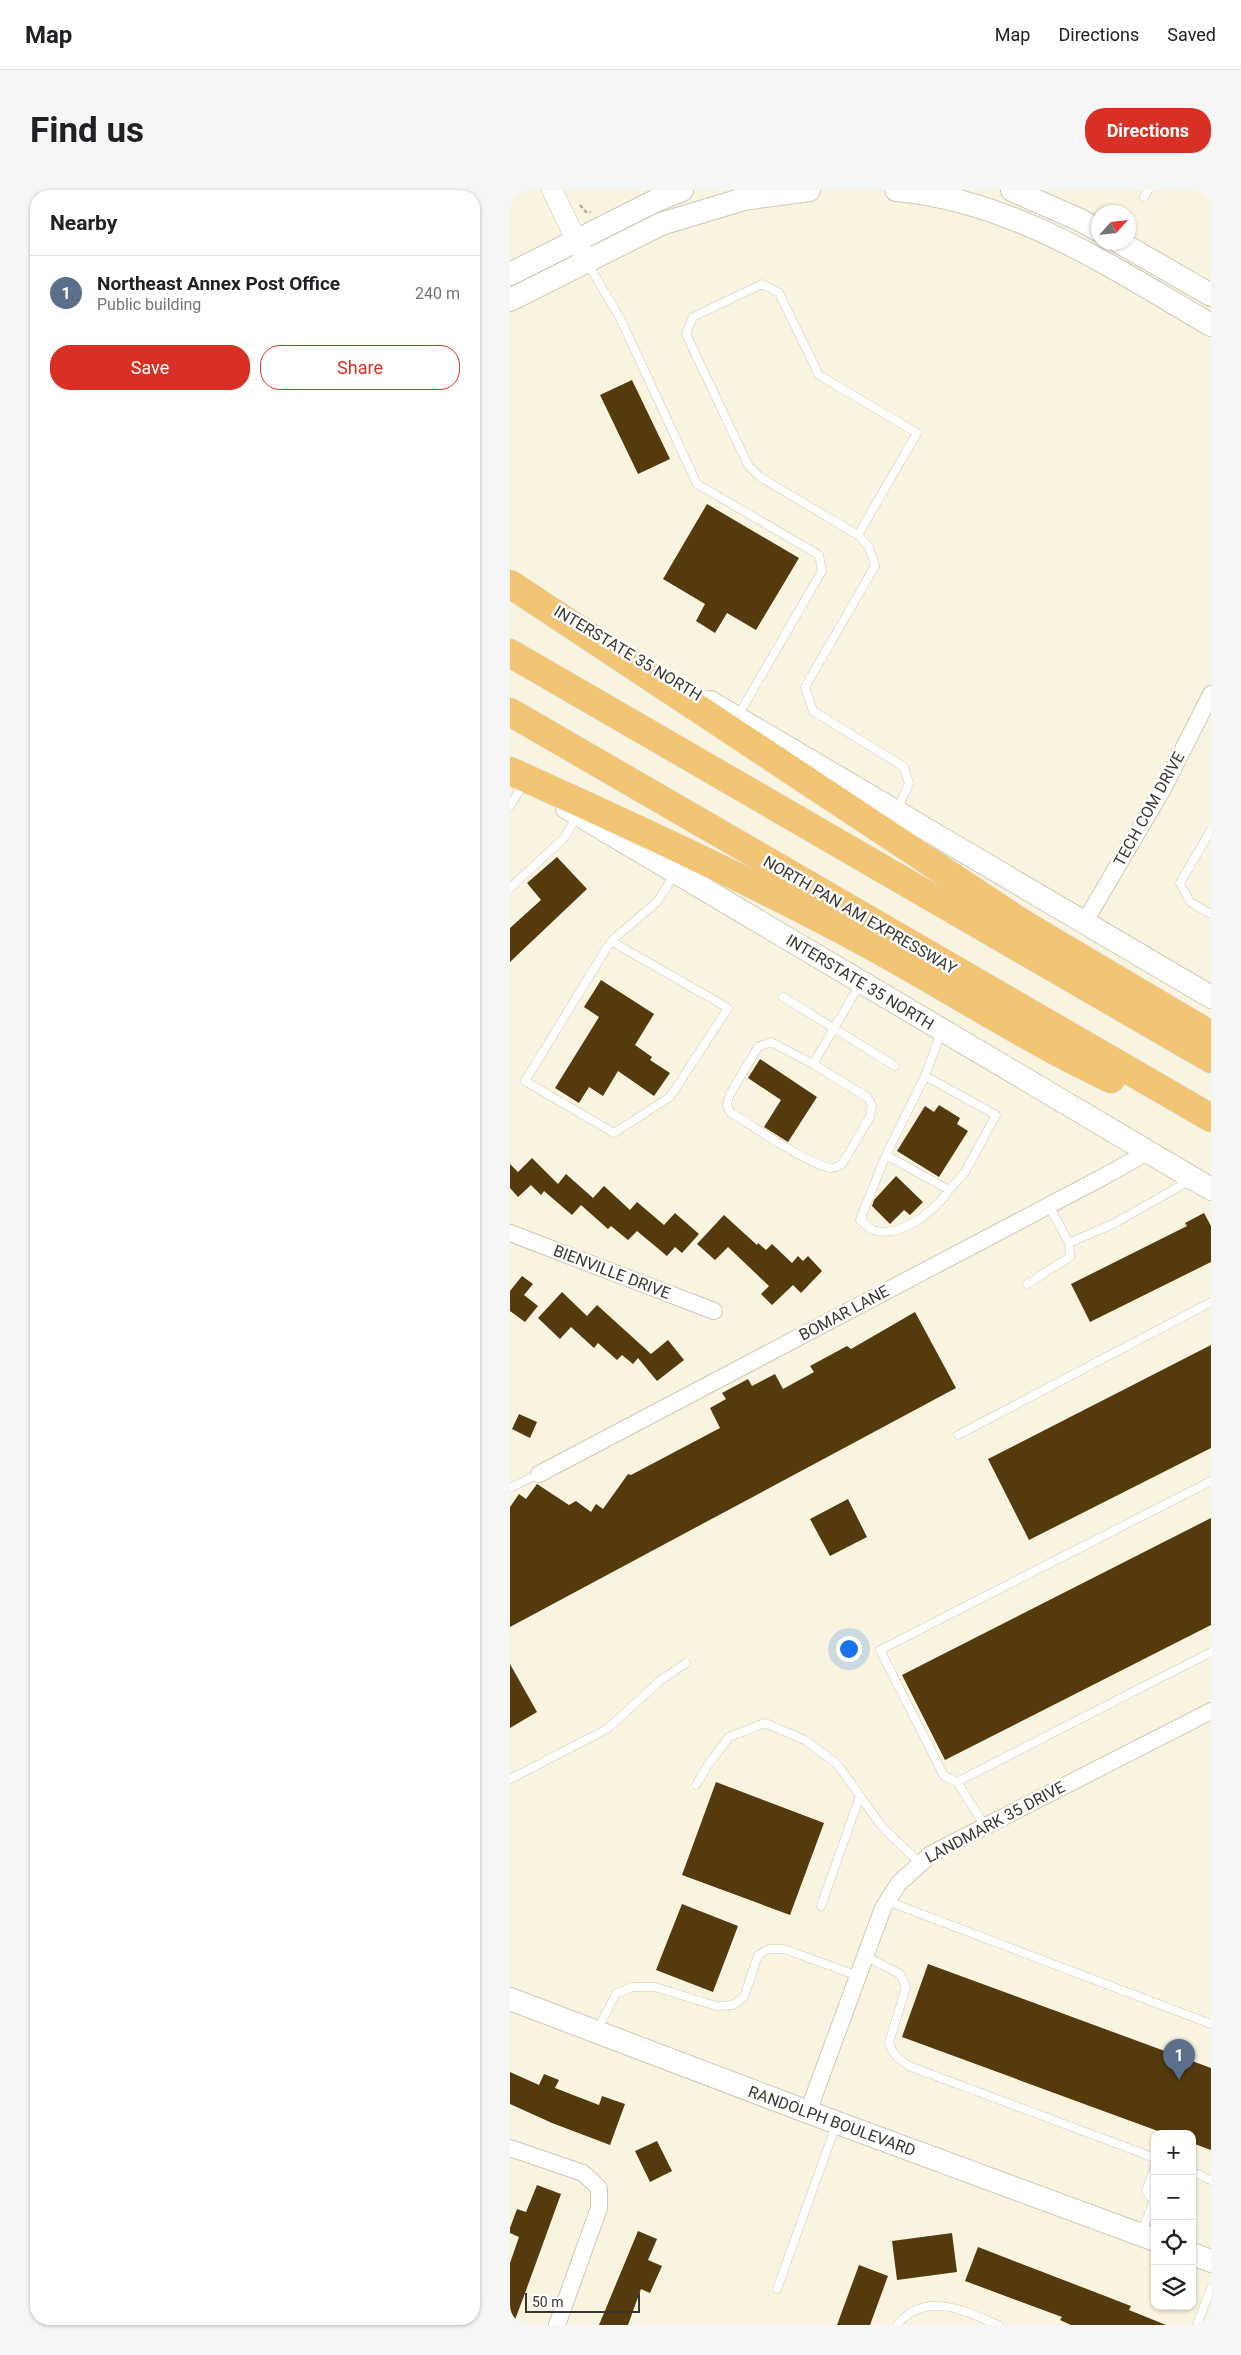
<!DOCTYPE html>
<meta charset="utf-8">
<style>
:root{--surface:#fff;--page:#f6f6f6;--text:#202124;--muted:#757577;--line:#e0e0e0;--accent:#d93025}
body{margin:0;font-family:Roboto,sans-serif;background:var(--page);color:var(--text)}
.controls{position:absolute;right:15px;bottom:15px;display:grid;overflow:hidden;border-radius:10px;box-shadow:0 1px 4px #0004}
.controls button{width:45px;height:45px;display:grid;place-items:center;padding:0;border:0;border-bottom:1px solid var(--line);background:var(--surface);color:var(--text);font:25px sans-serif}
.compass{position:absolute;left:581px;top:15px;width:45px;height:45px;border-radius:50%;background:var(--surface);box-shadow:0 1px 4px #0004;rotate:63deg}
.scale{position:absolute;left:15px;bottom:12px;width:115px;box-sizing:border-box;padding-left:5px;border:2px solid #38362e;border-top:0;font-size:14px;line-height:18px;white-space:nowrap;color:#38362e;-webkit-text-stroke:4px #fff;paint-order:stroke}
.you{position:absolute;left:338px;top:1458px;width:18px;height:18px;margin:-12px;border:4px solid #fff;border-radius:50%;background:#1a73e8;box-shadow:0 0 0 8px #1a73e833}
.badge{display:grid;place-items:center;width:32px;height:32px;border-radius:50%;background:var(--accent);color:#fff;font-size:16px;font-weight:700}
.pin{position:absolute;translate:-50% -41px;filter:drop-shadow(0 1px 2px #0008)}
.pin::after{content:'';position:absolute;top:26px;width:18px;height:15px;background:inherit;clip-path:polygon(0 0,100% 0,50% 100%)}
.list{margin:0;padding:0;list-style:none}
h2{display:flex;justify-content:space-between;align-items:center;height:65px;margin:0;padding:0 20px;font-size:21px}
h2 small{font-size:16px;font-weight:400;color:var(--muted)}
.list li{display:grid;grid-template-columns:32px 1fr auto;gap:15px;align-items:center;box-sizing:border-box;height:75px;padding:0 20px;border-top:1px solid var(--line)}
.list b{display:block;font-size:19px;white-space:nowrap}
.list p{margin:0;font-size:16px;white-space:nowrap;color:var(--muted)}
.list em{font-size:16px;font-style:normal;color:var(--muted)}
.actions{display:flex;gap:10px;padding:15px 20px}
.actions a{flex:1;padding:11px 0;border:1px solid var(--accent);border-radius:20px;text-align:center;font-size:18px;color:var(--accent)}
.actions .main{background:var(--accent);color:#fff}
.icon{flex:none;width:28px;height:28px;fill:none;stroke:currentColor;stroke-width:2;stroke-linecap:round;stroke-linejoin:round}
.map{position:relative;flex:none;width:701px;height:2135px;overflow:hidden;border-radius:20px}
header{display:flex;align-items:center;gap:30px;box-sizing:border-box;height:70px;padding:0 25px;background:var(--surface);border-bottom:1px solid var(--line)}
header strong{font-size:24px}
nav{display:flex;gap:28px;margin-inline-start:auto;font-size:18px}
.intro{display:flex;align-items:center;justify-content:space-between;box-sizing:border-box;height:120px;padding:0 30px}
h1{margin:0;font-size:35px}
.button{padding:12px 22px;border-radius:20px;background:var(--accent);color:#fff;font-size:18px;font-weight:700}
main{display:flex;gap:30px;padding:0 30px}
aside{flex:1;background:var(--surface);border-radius:20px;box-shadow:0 1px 4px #0004}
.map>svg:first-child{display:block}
.building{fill:#553a0e}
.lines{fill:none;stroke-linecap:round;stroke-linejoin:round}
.service-casing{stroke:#cdc9b4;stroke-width:9}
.minor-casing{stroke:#cdc9b4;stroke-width:18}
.tertiary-casing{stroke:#cdc9b4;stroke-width:21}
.secondary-casing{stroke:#cdc9b4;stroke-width:24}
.motorway-casing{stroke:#dfdfde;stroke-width:29}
.path{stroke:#b1ad9d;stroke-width:2.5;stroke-dasharray:4 2.5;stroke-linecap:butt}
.service{stroke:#fff;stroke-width:8}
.minor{stroke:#fff;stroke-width:16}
.tertiary{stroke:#fff;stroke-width:20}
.secondary{stroke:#fff;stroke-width:22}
.motorway{stroke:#f2c574;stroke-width:28}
.labels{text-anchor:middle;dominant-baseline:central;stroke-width:5;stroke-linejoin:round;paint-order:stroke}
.street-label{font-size:16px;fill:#38362e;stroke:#fff}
</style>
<header>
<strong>Map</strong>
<nav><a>Map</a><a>Directions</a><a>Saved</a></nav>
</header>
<div class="intro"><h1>Find us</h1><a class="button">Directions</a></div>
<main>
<aside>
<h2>Nearby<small></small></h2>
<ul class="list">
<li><span class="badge" style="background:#5c6f8a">1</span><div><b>Northeast Annex Post Office</b><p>Public building</p></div><em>240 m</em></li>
</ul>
<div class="actions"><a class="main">Save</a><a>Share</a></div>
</aside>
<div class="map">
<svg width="701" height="2135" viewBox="0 0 701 2135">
<rect width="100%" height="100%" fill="#f8f4df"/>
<path class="building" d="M 122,190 L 160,269 L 128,284 L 90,205 Z
M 197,314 L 289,368 L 246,440 L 217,423 L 205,443 L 186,431 L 195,414 L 153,389 Z
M 47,667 L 77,699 L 0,772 L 0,738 L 31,710 L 17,693 Z
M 91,790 L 144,824 L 125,855 L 142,867 L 140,870 L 160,883 L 144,906 L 108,881 L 93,906 L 79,897 L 69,913 L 45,898 L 89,827 L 74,817 Z
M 250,869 L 307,907 L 278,952 L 254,937 L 271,910 L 238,888 Z
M 429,915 L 450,928 L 447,934 L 458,941 L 429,987 L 387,961 L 415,916 L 424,922 Z
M 22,968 L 48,994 L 56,984 L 83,1008 L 94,996 L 120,1020 L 127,1012 L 154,1035 L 165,1023 L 189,1044 L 172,1063 L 165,1057 L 157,1066 L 127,1041 L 118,1050 L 101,1036 L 98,1039 L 71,1015 L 62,1025 L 34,1001 L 31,1005 L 21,995 L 8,1007 L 0,998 L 0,974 L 8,982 Z
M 386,986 L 413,1012 L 400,1025 L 394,1020 L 380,1034 L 362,1016 L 364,1010 Z
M 694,1023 L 701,1036 L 701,1072 L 580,1132 L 561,1094 L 677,1036 L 675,1033 Z
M 214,1025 L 247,1055 L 248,1053 L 256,1060 L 262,1054 L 282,1073 L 288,1066 L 293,1071 L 298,1066 L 312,1081 L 291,1103 L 283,1095 L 262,1115 L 251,1104 L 259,1096 L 218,1057 L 205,1070 L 187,1054 Z
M 12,1086 L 23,1094 L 14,1105 L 28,1116 L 15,1132 L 0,1121 L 0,1101 Z
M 52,1102 L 77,1126 L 87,1115 L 141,1164 L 158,1150 L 174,1170 L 147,1191 L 128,1168 L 123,1174 L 112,1165 L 107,1170 L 88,1153 L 84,1158 L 61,1137 L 50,1149 L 28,1128 Z
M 405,1122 L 446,1198 L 0,1437 L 0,1317 L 9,1304 L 16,1309 L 27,1294 L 59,1315 L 66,1311 L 81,1322 L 86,1314 L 93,1319 L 118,1284 L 121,1285 L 210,1238 L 200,1218 L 216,1209 L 212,1203 L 238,1189 L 242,1196 L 265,1184 L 273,1199 L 304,1182 L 300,1176 L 337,1156 L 341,1159 Z
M 701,1155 L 701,1258 L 519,1350 L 478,1269 Z
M 9,1224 L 27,1232 L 20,1248 L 2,1239 Z
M 338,1309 L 357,1347 L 320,1366 L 300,1329 Z
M 701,1328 L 701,1435 L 435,1570 L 392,1485 Z
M 0,1474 L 27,1522 L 0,1538 Z
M 206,1592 L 314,1633 L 280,1725 L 172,1685 Z
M 172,1714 L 228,1736 L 203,1802 L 146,1780 Z
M 418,1774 L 701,1878 L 701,1960 L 682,1953 L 682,1944 L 656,1944 L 392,1847 Z
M 0,1882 L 29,1895 L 34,1884 L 49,1890 L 45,1898 L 89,1915 L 92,1906 L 115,1914 L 100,1955 L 42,1933 L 0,1914 Z
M 147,1951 L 162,1981 L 140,1992 L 125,1961 Z
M 27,1995 L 51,2004 L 14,2106 L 3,2135 L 0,2135 L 0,2073 L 9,2047 L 0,2043 L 0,2038 L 7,2019 L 16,2022 Z
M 128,2041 L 147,2049 L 138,2070 L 152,2076 L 140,2103 L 131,2099 L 118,2135 L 89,2135 Z
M 442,2043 L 447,2082 L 387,2090 L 382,2051 Z
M 468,2057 L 621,2116 L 619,2120 L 656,2135 L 561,2135 L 550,2130 L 552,2127 L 455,2091 Z
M 349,2075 L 378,2086 L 360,2135 L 327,2135 Z"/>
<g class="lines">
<g class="service-casing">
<path id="service" d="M 634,7 L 638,0
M 78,74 L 110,128 L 187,294 L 309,365 L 312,381 L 228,526
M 348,345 L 407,243 L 309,185 L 269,103 L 252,94 L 183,127 L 176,144 L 238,275 L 250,287 L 348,345 L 359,357 L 365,376 L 295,497 L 303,521 L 394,577 L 399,594 L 387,620
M 0,616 L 14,593
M 701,640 L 670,693 L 680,712 L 701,724
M 0,698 L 54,648 L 67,627
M 101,751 L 218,818 L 160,907 L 104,943 L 15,891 L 101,751 L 147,712 L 165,684
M 273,807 L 385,876
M 303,874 L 261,852 L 248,857 L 219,906 L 217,915 L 220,922 C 243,936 297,974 321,978 C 326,978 328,976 332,974 L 360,927 L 362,915 L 357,907 L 303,874 L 350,794
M 415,886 L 376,965 L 439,1000 L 455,982 L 486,925 L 415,886 L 431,842
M 376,965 L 350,1030 C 354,1033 359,1038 363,1040 C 390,1049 425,1021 439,1000
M 539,1016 L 559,1053 L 603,1034 L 679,991
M 517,1094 L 560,1067 L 559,1053
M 448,1245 L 701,1112
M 0,1298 L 29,1284
M 0,1589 L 97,1539 L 151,1490 L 176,1473
M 447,1592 L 434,1586 L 370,1460 L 701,1291
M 186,1595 L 198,1575 L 219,1547 L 255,1533 L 295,1550 L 327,1574 L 373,1638 L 409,1672
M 475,1636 L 447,1592 L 701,1462
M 377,1711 L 701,1834
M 311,1716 L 350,1606
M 355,1766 L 390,1784 L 396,1797 L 379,1853 C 382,1864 389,1869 399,1876 L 645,1968
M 87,1840 L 106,1804 L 122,1797 L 145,1797 L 206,1816 L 223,1815 L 234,1807 L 248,1765 L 259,1759 L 274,1759 L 348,1786
M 645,1976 L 636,2001 L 645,2013
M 682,1982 L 701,1990
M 631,2044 L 643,2013
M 267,2099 L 326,1935
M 387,2135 C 416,2100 455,2121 488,2135
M 687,2135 L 701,2098"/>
</g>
<g class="minor-casing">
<path id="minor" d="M 574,733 L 653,599 L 701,504
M 0,1043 L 204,1121
M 29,1284 L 593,987 L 638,962
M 298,1922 L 373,1718 L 389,1693 L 421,1664 L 701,1521
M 0,1958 L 73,1983 L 89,1998 L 89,2018 L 47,2135"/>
</g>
<g class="tertiary-casing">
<path id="tertiary" d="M 42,0 L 76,70"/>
</g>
<g class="secondary-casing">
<path id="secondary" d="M 386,0 C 503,10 603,78 701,135
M 502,0 L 570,30 L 588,40
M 609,52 L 701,105
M 0,84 L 147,10 L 172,0
M 0,110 L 151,34 L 234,9 L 299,0
M 200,512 L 701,807
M 57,618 L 701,999
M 0,1809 L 298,1922 L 645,2050
M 682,2064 L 701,2071"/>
</g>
<g class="motorway-casing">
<path id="motorway" d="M 0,394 L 512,733 L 701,845
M 0,463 L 701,869
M 0,522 L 701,928
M 0,581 C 124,637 248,694 367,759 C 445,802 520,851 601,889"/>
</g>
<path class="path" d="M 70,15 L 76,22 L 81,22"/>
<use href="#service" class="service"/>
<use href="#minor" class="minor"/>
<use href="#tertiary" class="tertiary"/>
<use href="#secondary" class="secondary"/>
<use href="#motorway" class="motorway"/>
</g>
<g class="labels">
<g class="street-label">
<text transform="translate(118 463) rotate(31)">INTERSTATE 35 NORTH</text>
<text transform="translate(639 619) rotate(-61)">TECH COM DRIVE</text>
<text transform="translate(350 725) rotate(30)">NORTH PAN AM EXPRESSWAY</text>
<text transform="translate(350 792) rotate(31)">INTERSTATE 35 NORTH</text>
<text transform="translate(102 1082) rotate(21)">BIENVILLE DRIVE</text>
<text transform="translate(334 1123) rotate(-28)">BOMAR LANE</text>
<text transform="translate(485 1632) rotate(-28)">LANDMARK 35 DRIVE</text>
<text transform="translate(322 1931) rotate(20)">RANDOLPH BOULEVARD</text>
</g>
</g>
</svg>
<div class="controls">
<button>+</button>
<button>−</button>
<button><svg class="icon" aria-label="locate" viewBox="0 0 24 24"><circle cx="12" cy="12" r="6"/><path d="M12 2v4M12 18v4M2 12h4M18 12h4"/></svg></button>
<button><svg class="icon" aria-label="layers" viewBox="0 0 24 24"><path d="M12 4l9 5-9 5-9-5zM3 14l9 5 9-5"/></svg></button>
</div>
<svg class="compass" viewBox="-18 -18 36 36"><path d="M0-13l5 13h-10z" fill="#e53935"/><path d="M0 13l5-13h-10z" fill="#757577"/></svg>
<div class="scale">50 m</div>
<div class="you"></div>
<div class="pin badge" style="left:669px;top:1890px;background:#5c6f8a">1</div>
</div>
</main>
